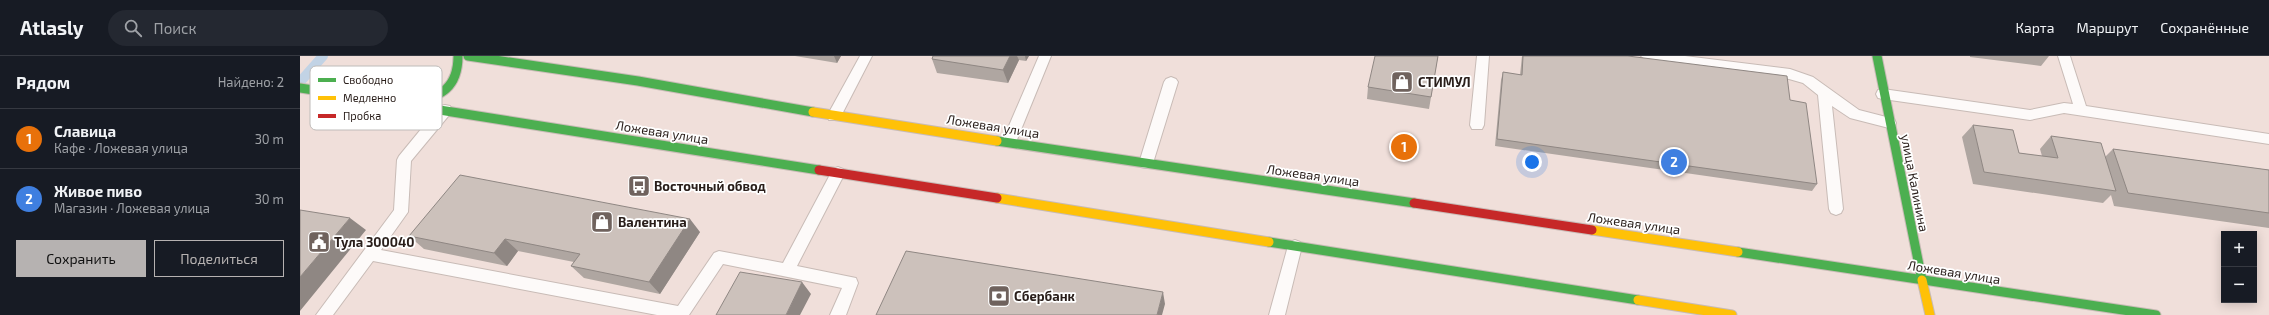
<!DOCTYPE html>
<html lang="ru">
<meta charset="utf-8">
<style>
:root{--surface:#171b24;--page:#242831;--text:#f1f3f6;--muted:#9ea1a6;--line:#363941;--accent:#b6b2b1}
body{margin:0;font-family:"Exo 2",sans-serif;background:var(--page);color:var(--text)}
.controls{position:absolute;right:12px;bottom:12px;display:grid;overflow:hidden;border-radius:0px;box-shadow:0 2px 10px #0003}
.controls button{width:36px;height:36px;display:grid;place-items:center;padding:0;border:0;border-bottom:1px solid var(--line);background:var(--surface);color:var(--text);font:20px sans-serif}
.you{position:absolute;left:1232px;top:106px;width:14px;height:14px;margin:-10px;border:3px solid #fff;border-radius:50%;background:#1a73e8;box-shadow:0 0 0 6px #1a73e833}
.badge{display:grid;place-items:center;width:26px;height:26px;border-radius:50%;background:var(--accent);color:#fff;font-size:13px;font-weight:700}
.pin{position:absolute;translate:-50% -50%;border:2px solid #fff;box-shadow:0 1px 4px #0006}
.list{margin:0;padding:0;list-style:none}
h2{display:flex;justify-content:space-between;align-items:center;height:52px;margin:0;padding:0 16px;font-size:17px}
h2 small{font-size:13px;font-weight:400;color:var(--muted)}
.list li{display:grid;grid-template-columns:26px 1fr auto;gap:12px;align-items:center;box-sizing:border-box;height:60px;padding:0 16px;border-top:1px solid var(--line)}
.list b{display:block;font-size:15px;white-space:nowrap}
.list p{margin:0;font-size:13px;white-space:nowrap;color:var(--muted)}
.list em{font-size:13px;font-style:normal;color:var(--muted)}
.actions{display:flex;gap:8px;padding:12px 16px}
.actions a{flex:1;padding:9px 0;border:1px solid var(--accent);border-radius:0px;text-align:center;font-size:14px;color:var(--accent)}
.actions .main{background:var(--accent);color:#111}
.icon{flex:none;width:22px;height:22px;fill:none;stroke:currentColor;stroke-width:2;stroke-linecap:round;stroke-linejoin:round}
.map{position:relative;flex:none;width:1969px;height:259px;overflow:hidden}
header{display:flex;align-items:center;gap:24px;box-sizing:border-box;height:56px;padding:0 20px;background:var(--surface);border-bottom:1px solid var(--line)}
header strong{font-size:19px}
nav{display:flex;gap:22px;margin-inline-start:auto;font-size:14px}
.search{width:280px;height:36px;background:var(--page);display:flex;align-items:center;gap:10px;box-sizing:border-box;padding:0 14px;border-radius:22px;color:var(--muted);font-size:15px}
main{display:flex}
aside{flex:1;background:var(--surface)}
.map>svg:first-child{display:block}
.lines{fill:none;stroke-linecap:round;stroke-linejoin:round}
.stream{stroke:#c2d3e5;stroke-width:10}
.lane-casing{stroke:#c8bbb6;stroke-width:2}
.fast-casing{stroke:#c8bbb6;stroke-width:11}
.slow-casing{stroke:#c8bbb6;stroke-width:11}
.jam-casing{stroke:#c8bbb6;stroke-width:11}
.lane{fill:#fdfaf9;fill-rule:evenodd}
.fast{stroke:#4caf50;stroke-width:9}
.slow{stroke:#ffc107;stroke-width:9}
.jam{stroke:#c62828;stroke-width:9}
.wall{fill:#afa6a1}
.shaded-wall{fill:#8f8783}
.building{fill:#ccc1bb;stroke:#8f8783}
.labels{text-anchor:middle;dominant-baseline:central;stroke-width:3.5;stroke-linejoin:round;paint-order:stroke}
.poi-label{font-size:13px;font-weight:bold;fill:#291e1a;stroke:#fff;text-anchor:start}
.street-label{font-size:13px;fill:#291e1a;stroke:#fff}
.key{fill:#fff;stroke:#bfbcba;stroke-width:1}
.key-label{font-size:11px;fill:#291e1a}
</style>
<header>
<strong>Atlasly</strong>
<div class="search"><svg class="icon" aria-label="search" viewBox="0 0 24 24"><circle cx="10" cy="10" r="6"/><path d="M15 15l6 6"/></svg>Поиск</div>
<nav><a>Карта</a><a>Маршрут</a><a>Сохранённые</a></nav>
</header>
<main>
<aside>
<h2>Рядом<small>Найдено: 2</small></h2>
<ul class="list">
<li><span class="badge" style="background:#e8710a">1</span><div><b>Славица</b><p>Кафе · Ложевая улица</p></div><em>30 m</em></li>
<li><span class="badge" style="background:#3f7fe0">2</span><div><b>Живое пиво</b><p>Магазин · Ложевая улица</p></div><em>30 m</em></li>
</ul>
<div class="actions"><a class="main">Сохранить</a><a>Поделиться</a></div>
</aside>
<div class="map">
<svg width="1969" height="259" viewBox="0 0 1969 259">
<rect width="100%" height="100%" fill="#f0dfda"/>
<g class="lines">
<path class="stream" d="M 0,26 L 23,0"/>
<g class="lane-casing">
<path id="lane" d="M 560,0 L 572,0 L 539,64 L 529,64 L 527,60 Z
M 739,0 L 751,0 L 716,86 L 714,90 L 704,90 L 702,86 Z
M 1177,0 L 1189,0 L 1184,69 L 1182,73 L 1172,73 L 1170,69 Z
M 1341,0 L 1385,0 L 1490,13 L 1513,21 L 1559,54 L 1594,63 L 1596,67 L 1594,71 L 1589,72 L 1550,62 L 1532,50 L 1543,153 L 1541,157 L 1536,159 L 1531,157 L 1529,153 L 1518,39 L 1503,27 L 1489,23 L 1347,5 Z
M 1758,0 L 1770,0 L 1786,50 L 1969,78 L 1969,88 L 1764,57 L 1730,64 L 1583,43 L 1578,42 L 1576,38 L 1578,34 L 1583,33 L 1730,54 L 1764,47 L 1773,48 Z
M 871,21 L 876,23 L 878,26 L 853,107 L 851,111 L 846,112 L 841,111 L 839,107 L 864,26 L 866,23 Z
M 145,49 L 150,50 L 152,54 L 150,58 L 111,105 L 108,156 L 81,194 L 378,250 L 414,197 L 419,195 L 483,207 L 533,113 L 538,111 L 543,113 L 545,117 L 497,210 L 556,222 L 558,227 L 546,259 L 530,259 L 542,232 L 423,208 L 389,259 L 357,259 L 73,205 L 33,259 L 16,259 L 94,154 L 97,104 L 99,100 L 140,50 Z
M 995,184 L 1000,186 L 1002,190 L 985,259 L 969,259 L 988,190 L 990,186 Z"/>
</g>
<g class="fast-casing">
<path id="fast" d="M 168,0 L 338,25 L 513,56
M 1577,0 L 1622,224
M 0,32 L 519,114
M 113,48 C 141,40 158,32 158,0
M 697,85 L 1114,147
M 969,186 L 1338,244
M 1438,196 L 1856,259"/>
</g>
<g class="slow-casing">
<path id="slow" d="M 513,56 L 697,85
M 697,142 L 969,186
M 1292,174 L 1438,196
M 1622,224 L 1630,259
M 1338,244 L 1432,259"/>
</g>
<g class="jam-casing">
<path id="jam" d="M 519,114 L 697,142
M 1114,147 L 1292,174"/>
</g>
<use href="#lane" class="lane"/>
<use href="#fast" class="fast"/>
<use href="#slow" class="slow"/>
<use href="#jam" class="jam"/>
</g>
<path class="wall" d="M 495,0 L 541,0 L 537,7 Z
M 633,0 L 729,0 L 726,5 L 719,4 L 708,27 L 637,17 L 632,3 Z
M 1138,0 L 1129,53 L 1067,43 L 1068,31 Z
M 1222,0 L 1328,0 L 1490,44 L 1517,128 L 1512,135 L 1195,90 L 1201,24 L 1203,16 L 1220,19 Z
M 1670,0 L 1749,0 L 1741,10 L 1670,1 Z
M 1673,69 L 1719,97 L 1742,100 L 1740,93 L 1751,80 L 1805,101 L 1813,93 L 1969,114 L 1969,172 L 1814,150 L 1811,139 L 1803,147 L 1673,128 L 1662,81 Z
M 400,176 L 360,238 L 284,222 L 271,210 L 274,206 L 218,195 L 207,210 L 124,193 L 109,180 Z"/>
<path class="shaded-wall" d="M 534,0 L 541,0 L 537,7 Z
M 710,0 L 717,0 L 719,4 L 708,27 L 703,14 Z
M 725,0 L 729,0 L 726,5 Z
M 50,162 L 66,174 L 0,255 L 0,221 Z
M 390,163 L 400,176 L 360,238 L 349,226 Z
M 205,183 L 218,195 L 207,210 L 194,197 Z
M 502,226 L 511,238 L 500,259 L 486,259 Z
M 863,236 L 865,248 L 862,259 L 857,259 Z"/>
<path class="building" d="M 633,0 L 710,0 L 703,14 L 632,3 Z
M 1075,0 L 1138,0 L 1131,41 L 1068,31 Z
M 1223,0 L 1328,0 L 1487,20 L 1490,44 L 1506,47 L 1517,128 L 1197,83 L 1203,16 L 1222,19 Z
M 1673,69 L 1713,74 L 1719,97 L 1758,102 L 1751,80 L 1801,87 L 1816,135 L 1684,116 Z
M 1813,93 L 1969,114 L 1969,157 L 1828,137 Z
M 160,119 L 390,163 L 349,226 L 271,210 L 280,198 L 205,183 L 194,197 L 109,180 Z
M 0,154 L 50,162 L 0,221 Z
M 606,195 L 863,236 L 857,259 L 576,259 Z
M 440,216 L 502,226 L 486,259 L 416,259 Z"/>
<defs>
<g id="shop-square" transform="scale(1.15)"><rect x="-9" y="-9" width="18" height="18" rx="4" fill="#6f625d" stroke="#fff"/><path d="M-5-2.5h2.3a2.7 3.5 0 0 1 5.4 0H5L5.5 6h-11ZM-1.5-2.5h3a1.5 2.3 0 0 0-3 0Z" fill="#fff"/></g>
<g id="bus-square" transform="scale(1.15)"><rect x="-9" y="-9" width="18" height="18" rx="4" fill="#6f625d" stroke="#fff"/><path d="M-5-6H5V4H4V6H2V4H-2V6H-4V4H-5ZM-3.5-4V0h7V-4ZM-3.5 1.2v1.5H-2V1.2ZM2 1.2v1.5H3.5V1.2Z" fill="#fff"/></g>
<g id="civic-square" transform="scale(1.15)"><rect x="-9" y="-9" width="18" height="18" rx="4" fill="#6f625d" stroke="#fff"/><path d="M-.6-6.5H3V-4.5H.6V-3L4-1V1h2V6H-6V1h2V-1L-.6-3ZM-1.2 2.5V6h2.4V2.5Z" fill="#fff"/></g>
<g id="bank-square" transform="scale(1.15)"><rect x="-9" y="-9" width="18" height="18" rx="4" fill="#6f625d" stroke="#fff"/><path d="M-6-4H6V4H-6ZM0-2.3a2.3 2.3 0 1 0 0 4.6a2.3 2.3 0 1 0 0-4.6Z" fill="#fff"/></g>
</defs>
<g fill-rule="evenodd">
<use href="#shop-square" x="1102" y="26"/>
<use href="#bus-square" x="339" y="130"/>
<use href="#shop-square" x="302" y="166"/>
<use href="#civic-square" x="19" y="186"/>
<use href="#bank-square" x="699" y="240"/>
</g>
<g class="labels">
<g class="poi-label">
<text x="1118" y="26">СТИМУЛ</text>
<text x="354" y="130">Восточный обвод</text>
<text x="318" y="166">Валентина</text>
<text x="34" y="186">Тула 300040</text>
<text x="714" y="240">Сбербанк</text>
</g>
<g class="street-label">
<text transform="translate(693 70) rotate(9)">Ложевая улица</text>
<text transform="translate(362 76) rotate(9)">Ложевая улица</text>
<text transform="translate(1013 119) rotate(8)">Ложевая улица</text>
<text transform="translate(1615 127) rotate(79)">улица Калинина</text>
<text transform="translate(1334 167) rotate(8)">Ложевая улица</text>
<text transform="translate(1654 216) rotate(9)">Ложевая улица</text>
</g>
</g>
<rect x="10" y="10" width="132" height="64" rx="6" class="key"/>
<rect x="18" y="22" width="18" height="4" fill="#4caf50"/>
<rect x="18" y="40" width="18" height="4" fill="#ffc107"/>
<rect x="18" y="58" width="18" height="4" fill="#c62828"/>
<g class="key-label">
<text x="43" y="28">Свободно</text>
<text x="43" y="46">Медленно</text>
<text x="43" y="64">Пробка</text>
</g>
</svg>
<div class="controls">
<button>+</button>
<button>−</button>
</div>
<div class="you"></div>
<div class="pin badge" style="left:1104px;top:91px;background:#e8710a">1</div>
<div class="pin badge" style="left:1374px;top:106px;background:#3f7fe0">2</div>
</div>
</main>
